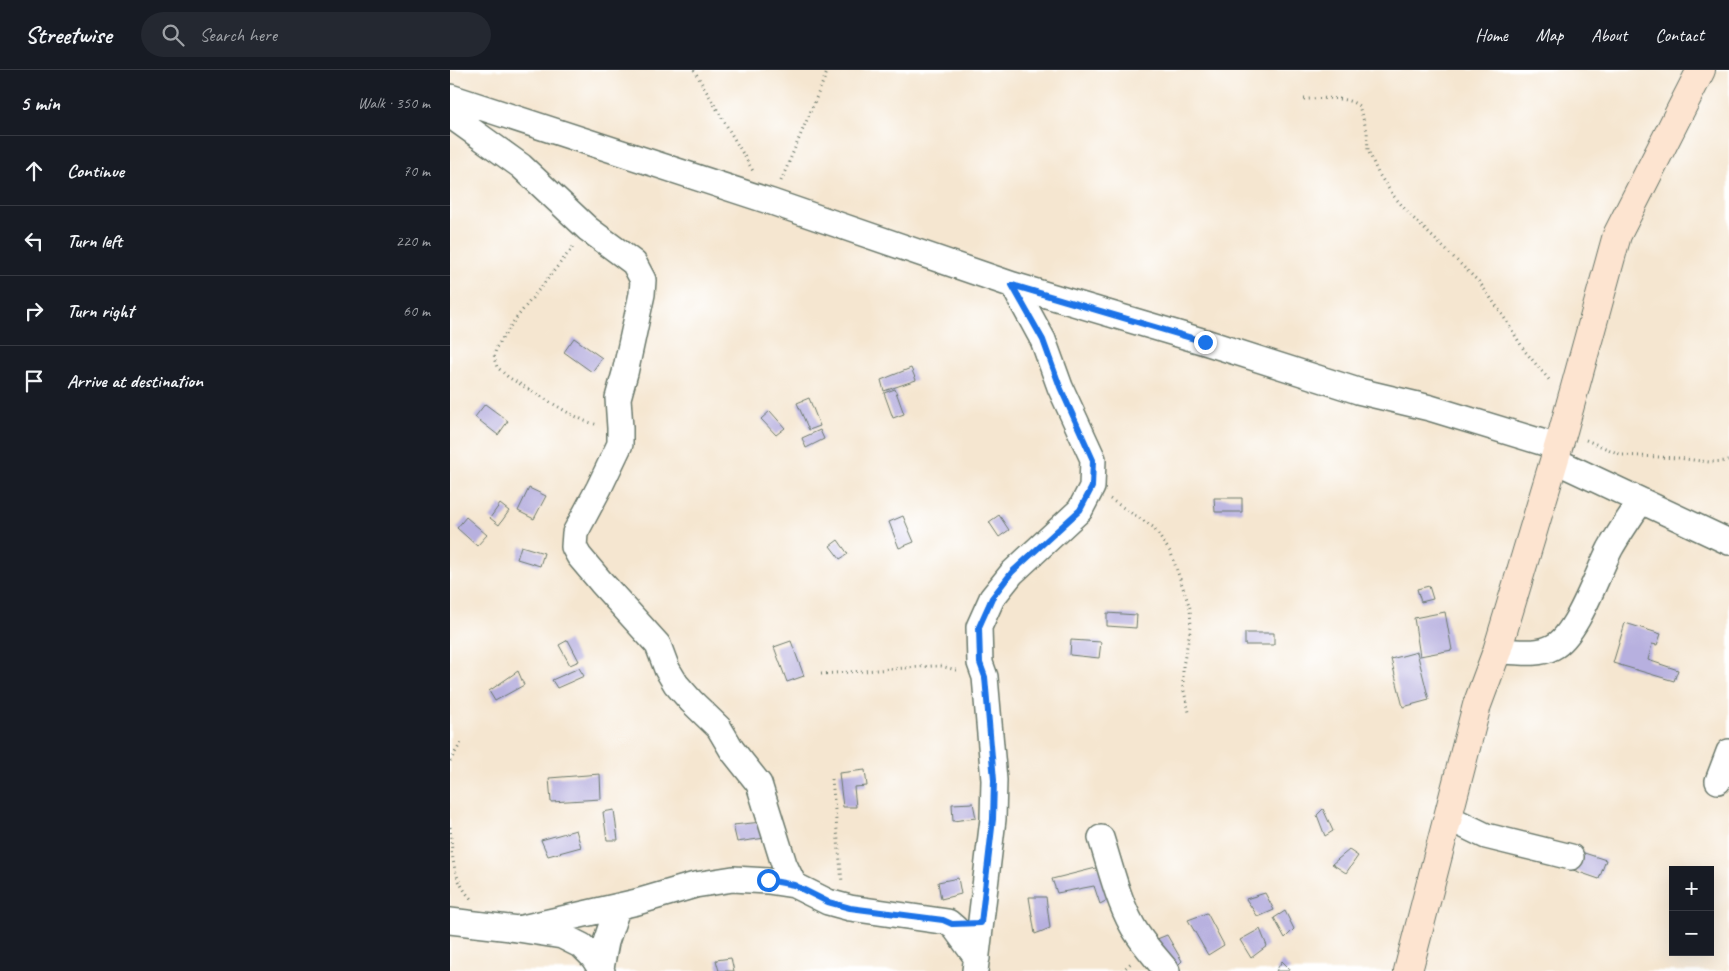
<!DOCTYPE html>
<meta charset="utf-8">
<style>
:root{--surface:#171b24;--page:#242831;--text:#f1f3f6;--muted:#9ea1a6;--line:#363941}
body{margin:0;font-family:Caveat,sans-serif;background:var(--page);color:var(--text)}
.controls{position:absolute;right:15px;bottom:15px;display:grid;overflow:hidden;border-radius:0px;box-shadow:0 5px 20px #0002}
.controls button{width:45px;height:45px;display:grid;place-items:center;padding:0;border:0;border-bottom:1px solid var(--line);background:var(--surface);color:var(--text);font:25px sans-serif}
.stop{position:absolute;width:15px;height:15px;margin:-11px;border:4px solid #1a73e8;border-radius:50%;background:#fff}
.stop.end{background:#1a73e8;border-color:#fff;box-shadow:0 1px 5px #0008}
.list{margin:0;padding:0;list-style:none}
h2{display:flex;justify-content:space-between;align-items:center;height:65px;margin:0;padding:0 20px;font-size:21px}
h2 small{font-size:16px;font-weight:400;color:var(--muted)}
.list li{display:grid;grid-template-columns:32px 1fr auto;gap:15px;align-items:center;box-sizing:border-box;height:70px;padding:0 20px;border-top:1px solid var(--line)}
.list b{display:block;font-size:19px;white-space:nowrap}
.list em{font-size:16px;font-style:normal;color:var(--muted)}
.icon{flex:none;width:28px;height:28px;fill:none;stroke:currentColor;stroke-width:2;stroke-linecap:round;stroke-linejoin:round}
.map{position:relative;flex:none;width:1279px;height:901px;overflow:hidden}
header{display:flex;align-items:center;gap:30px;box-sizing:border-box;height:70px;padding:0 25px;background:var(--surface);border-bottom:1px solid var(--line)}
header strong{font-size:24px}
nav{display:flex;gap:28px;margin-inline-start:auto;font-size:18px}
.search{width:350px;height:45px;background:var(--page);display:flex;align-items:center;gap:12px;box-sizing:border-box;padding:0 18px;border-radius:28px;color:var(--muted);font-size:19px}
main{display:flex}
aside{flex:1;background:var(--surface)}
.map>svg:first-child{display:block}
.building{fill:#b7b0df}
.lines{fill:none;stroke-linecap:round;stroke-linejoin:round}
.street-casing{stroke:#6a786b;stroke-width:28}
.secondary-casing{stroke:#6a786b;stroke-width:30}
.path{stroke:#6a786b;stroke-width:3;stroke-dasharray:1 4;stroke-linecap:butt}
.street{stroke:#fff;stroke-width:25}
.secondary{stroke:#fde4d0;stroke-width:28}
.route{stroke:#1a73e8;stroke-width:6}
</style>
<header>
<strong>Streetwise</strong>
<div class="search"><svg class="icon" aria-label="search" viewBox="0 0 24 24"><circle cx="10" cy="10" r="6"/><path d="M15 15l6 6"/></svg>Search here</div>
<nav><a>Home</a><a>Map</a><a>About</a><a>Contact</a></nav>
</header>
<main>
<aside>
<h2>5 min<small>Walk · 350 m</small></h2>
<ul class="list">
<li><svg class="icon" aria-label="ahead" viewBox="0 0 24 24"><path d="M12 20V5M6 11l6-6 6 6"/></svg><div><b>Continue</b></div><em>70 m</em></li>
<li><svg class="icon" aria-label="left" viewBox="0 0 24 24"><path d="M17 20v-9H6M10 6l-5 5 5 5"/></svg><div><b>Turn left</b></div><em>220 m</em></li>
<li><svg class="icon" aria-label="right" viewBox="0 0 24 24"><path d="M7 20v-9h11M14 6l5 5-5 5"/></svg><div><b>Turn right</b></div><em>60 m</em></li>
<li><svg class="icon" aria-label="arrive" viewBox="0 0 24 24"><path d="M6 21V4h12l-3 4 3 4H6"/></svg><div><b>Arrive at destination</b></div></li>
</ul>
</aside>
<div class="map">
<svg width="1279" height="901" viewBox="0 0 1279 901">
<rect width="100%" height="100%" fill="#fff"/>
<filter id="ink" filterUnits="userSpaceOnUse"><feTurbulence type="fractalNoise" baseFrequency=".02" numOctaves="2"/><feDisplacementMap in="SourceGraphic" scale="10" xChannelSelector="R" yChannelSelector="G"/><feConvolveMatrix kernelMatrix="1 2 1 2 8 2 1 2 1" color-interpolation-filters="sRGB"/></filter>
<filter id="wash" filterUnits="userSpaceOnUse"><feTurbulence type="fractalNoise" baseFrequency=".0096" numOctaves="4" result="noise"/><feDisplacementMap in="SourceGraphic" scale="20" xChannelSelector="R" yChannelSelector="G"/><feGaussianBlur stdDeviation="1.12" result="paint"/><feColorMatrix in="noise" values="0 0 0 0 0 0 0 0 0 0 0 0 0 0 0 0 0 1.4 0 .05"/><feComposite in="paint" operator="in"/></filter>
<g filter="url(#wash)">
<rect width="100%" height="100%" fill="#f5e6d0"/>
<g id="blocks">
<path class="building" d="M 124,268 L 152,288 L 142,302 L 114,282 Z
M 461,298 L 466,310 L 434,321 L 431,310 Z
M 445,319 L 454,344 L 443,348 L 434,323 Z
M 359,328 L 370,356 L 359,360 L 347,333 Z
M 35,334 L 58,351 L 48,365 L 25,347 Z
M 320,341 L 335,358 L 326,365 L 311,349 Z
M 370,360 L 374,369 L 356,378 L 352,368 Z
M 79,418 L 96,426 L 84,449 L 68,441 Z
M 764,428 L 792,428 L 792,442 L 765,442 Z
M 50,434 L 59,441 L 49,455 L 40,448 Z
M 549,445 L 559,460 L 549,467 L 539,452 Z
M 453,446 L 464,472 L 449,478 L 439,452 Z
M 16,447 L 37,465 L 27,476 L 7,458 Z
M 388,470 L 398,484 L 390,489 L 380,476 Z
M 71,476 L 94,483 L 90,496 L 67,489 Z
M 979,516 L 983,529 L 971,532 L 967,519 Z
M 995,542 L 1002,580 L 970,586 L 964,548 Z
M 657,543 L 687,545 L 686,558 L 657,556 Z
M 1175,553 L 1211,564 L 1207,575 L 1202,574 L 1198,590 L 1228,600 L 1224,611 L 1163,593 Z
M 795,563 L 824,563 L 824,575 L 795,575 Z
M 118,570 L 129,591 L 120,595 L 109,575 Z
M 621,570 L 651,572 L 649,588 L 620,585 Z
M 341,571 L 354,606 L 337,612 L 324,577 Z
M 967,582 L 979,630 L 953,637 L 941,589 Z
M 129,598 L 134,606 L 107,618 L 102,610 Z
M 68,601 L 74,615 L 45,631 L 39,621 Z
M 415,700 L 417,716 L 404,717 L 406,737 L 393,737 L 389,703 Z
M 150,704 L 151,729 L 101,732 L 99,708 Z
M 523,733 L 526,748 L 503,751 L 502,734 Z
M 873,739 L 883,761 L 875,766 L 867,745 Z
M 164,740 L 168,770 L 157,770 L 153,742 Z
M 312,752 L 315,768 L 287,772 L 283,755 Z
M 126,760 L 131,777 L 98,786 L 91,770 Z
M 899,780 L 908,786 L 896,803 L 882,794 Z
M 1128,781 L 1156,790 L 1149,809 L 1123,800 Z
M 654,796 L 663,827 L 650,834 L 644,816 L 607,823 L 602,809 Z
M 508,808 L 511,824 L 491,829 L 488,812 Z
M 815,823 L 824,840 L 808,847 L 796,829 Z
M 579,827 L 596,827 L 600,858 L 585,864 Z
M 835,841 L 844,859 L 835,868 L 824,848 Z
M 757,843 L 774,875 L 758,885 L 738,850 Z
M 810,859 L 817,876 L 801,888 L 790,870 Z
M 717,865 L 732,891 L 722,901 L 695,874 Z
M 281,888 L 284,901 L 269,901 L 266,890 Z
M 832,891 L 840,899 L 839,901 L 826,901 Z"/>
</g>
</g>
<g filter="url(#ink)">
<use href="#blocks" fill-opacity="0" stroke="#6a786b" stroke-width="1"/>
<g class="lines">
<g class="street-casing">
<path id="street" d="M 0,27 L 322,132 L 563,215 L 755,272 L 908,321 L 980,338 L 1108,377
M 0,45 L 71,96 L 138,159 L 184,193 L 193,210 L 192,224 L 175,303 L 168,328 L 170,358 L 170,374 L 149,418 L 125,463 L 124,477 L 129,486 L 151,512 L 208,575 L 217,599 L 226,614 L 241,631 L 269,658 L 282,680 L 309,714 L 334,794 L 344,815
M 1104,390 L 1279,472
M 1047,581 C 1064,581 1087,586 1103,577 C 1127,565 1147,504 1160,479 C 1169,463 1180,447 1191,431
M 1268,711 L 1279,682
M 999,748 L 1036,766 L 1121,787
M 651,768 C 660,796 668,830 682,855 C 691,872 705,886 717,901
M 0,851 L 68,859 L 112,866 L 132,876 L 143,887 L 152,901
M 68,859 L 187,832 L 245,815 L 283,809 L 318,811 L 344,815 L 378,832 L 400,838 L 498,852 L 505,858 L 527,888
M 151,898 L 156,872 L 168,836
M 525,901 L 543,749 L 544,710 L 535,607 L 530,593 L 529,557 L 542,528 L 562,503 L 630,440 L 642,417 L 643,389 L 610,317 L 593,270 L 563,215"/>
</g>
<g class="secondary-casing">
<path id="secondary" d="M 958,901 L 1027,635 L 1047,581 L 1113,361 L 1167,165 L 1251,0"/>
</g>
<path class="path" d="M 244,0 L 303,101
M 854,29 C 871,29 894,25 909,36 L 917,61 L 918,80 L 928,103 L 943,125 L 960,145 L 1030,213 L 1052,244 L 1074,280 L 1101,312
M 331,111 L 378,0
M 123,177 L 64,251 L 46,278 L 44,288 L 47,297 L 58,307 L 117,342 L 135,351 L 148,355
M 1136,370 L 1172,385 L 1228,388 L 1259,392 L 1279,391
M 660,429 L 703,457 L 721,483 L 740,538 L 741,556 L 733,596 L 733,617 L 739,642
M 371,604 L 483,596 L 491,596 L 510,601
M 0,691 L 12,671
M 382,709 L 392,812
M 0,757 C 3,787 1,807 22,830
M 672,901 L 681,893"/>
<use href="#street" class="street"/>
<use href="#secondary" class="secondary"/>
</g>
</g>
<g class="lines" filter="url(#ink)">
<path class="route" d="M 318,810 L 344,815 L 378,832 L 400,838 L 493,850 L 502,854 L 531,853 L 543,749 L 544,710 L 535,607 L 530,593 L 529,557 L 542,528 L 562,502 L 630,440 L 642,417 L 643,390 L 610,317 L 593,270 L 562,215 L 755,272"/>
</g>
</svg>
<div class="controls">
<button>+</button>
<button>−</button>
</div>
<div class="stop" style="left:318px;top:810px"></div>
<div class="stop end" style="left:755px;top:272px"></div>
</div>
</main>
